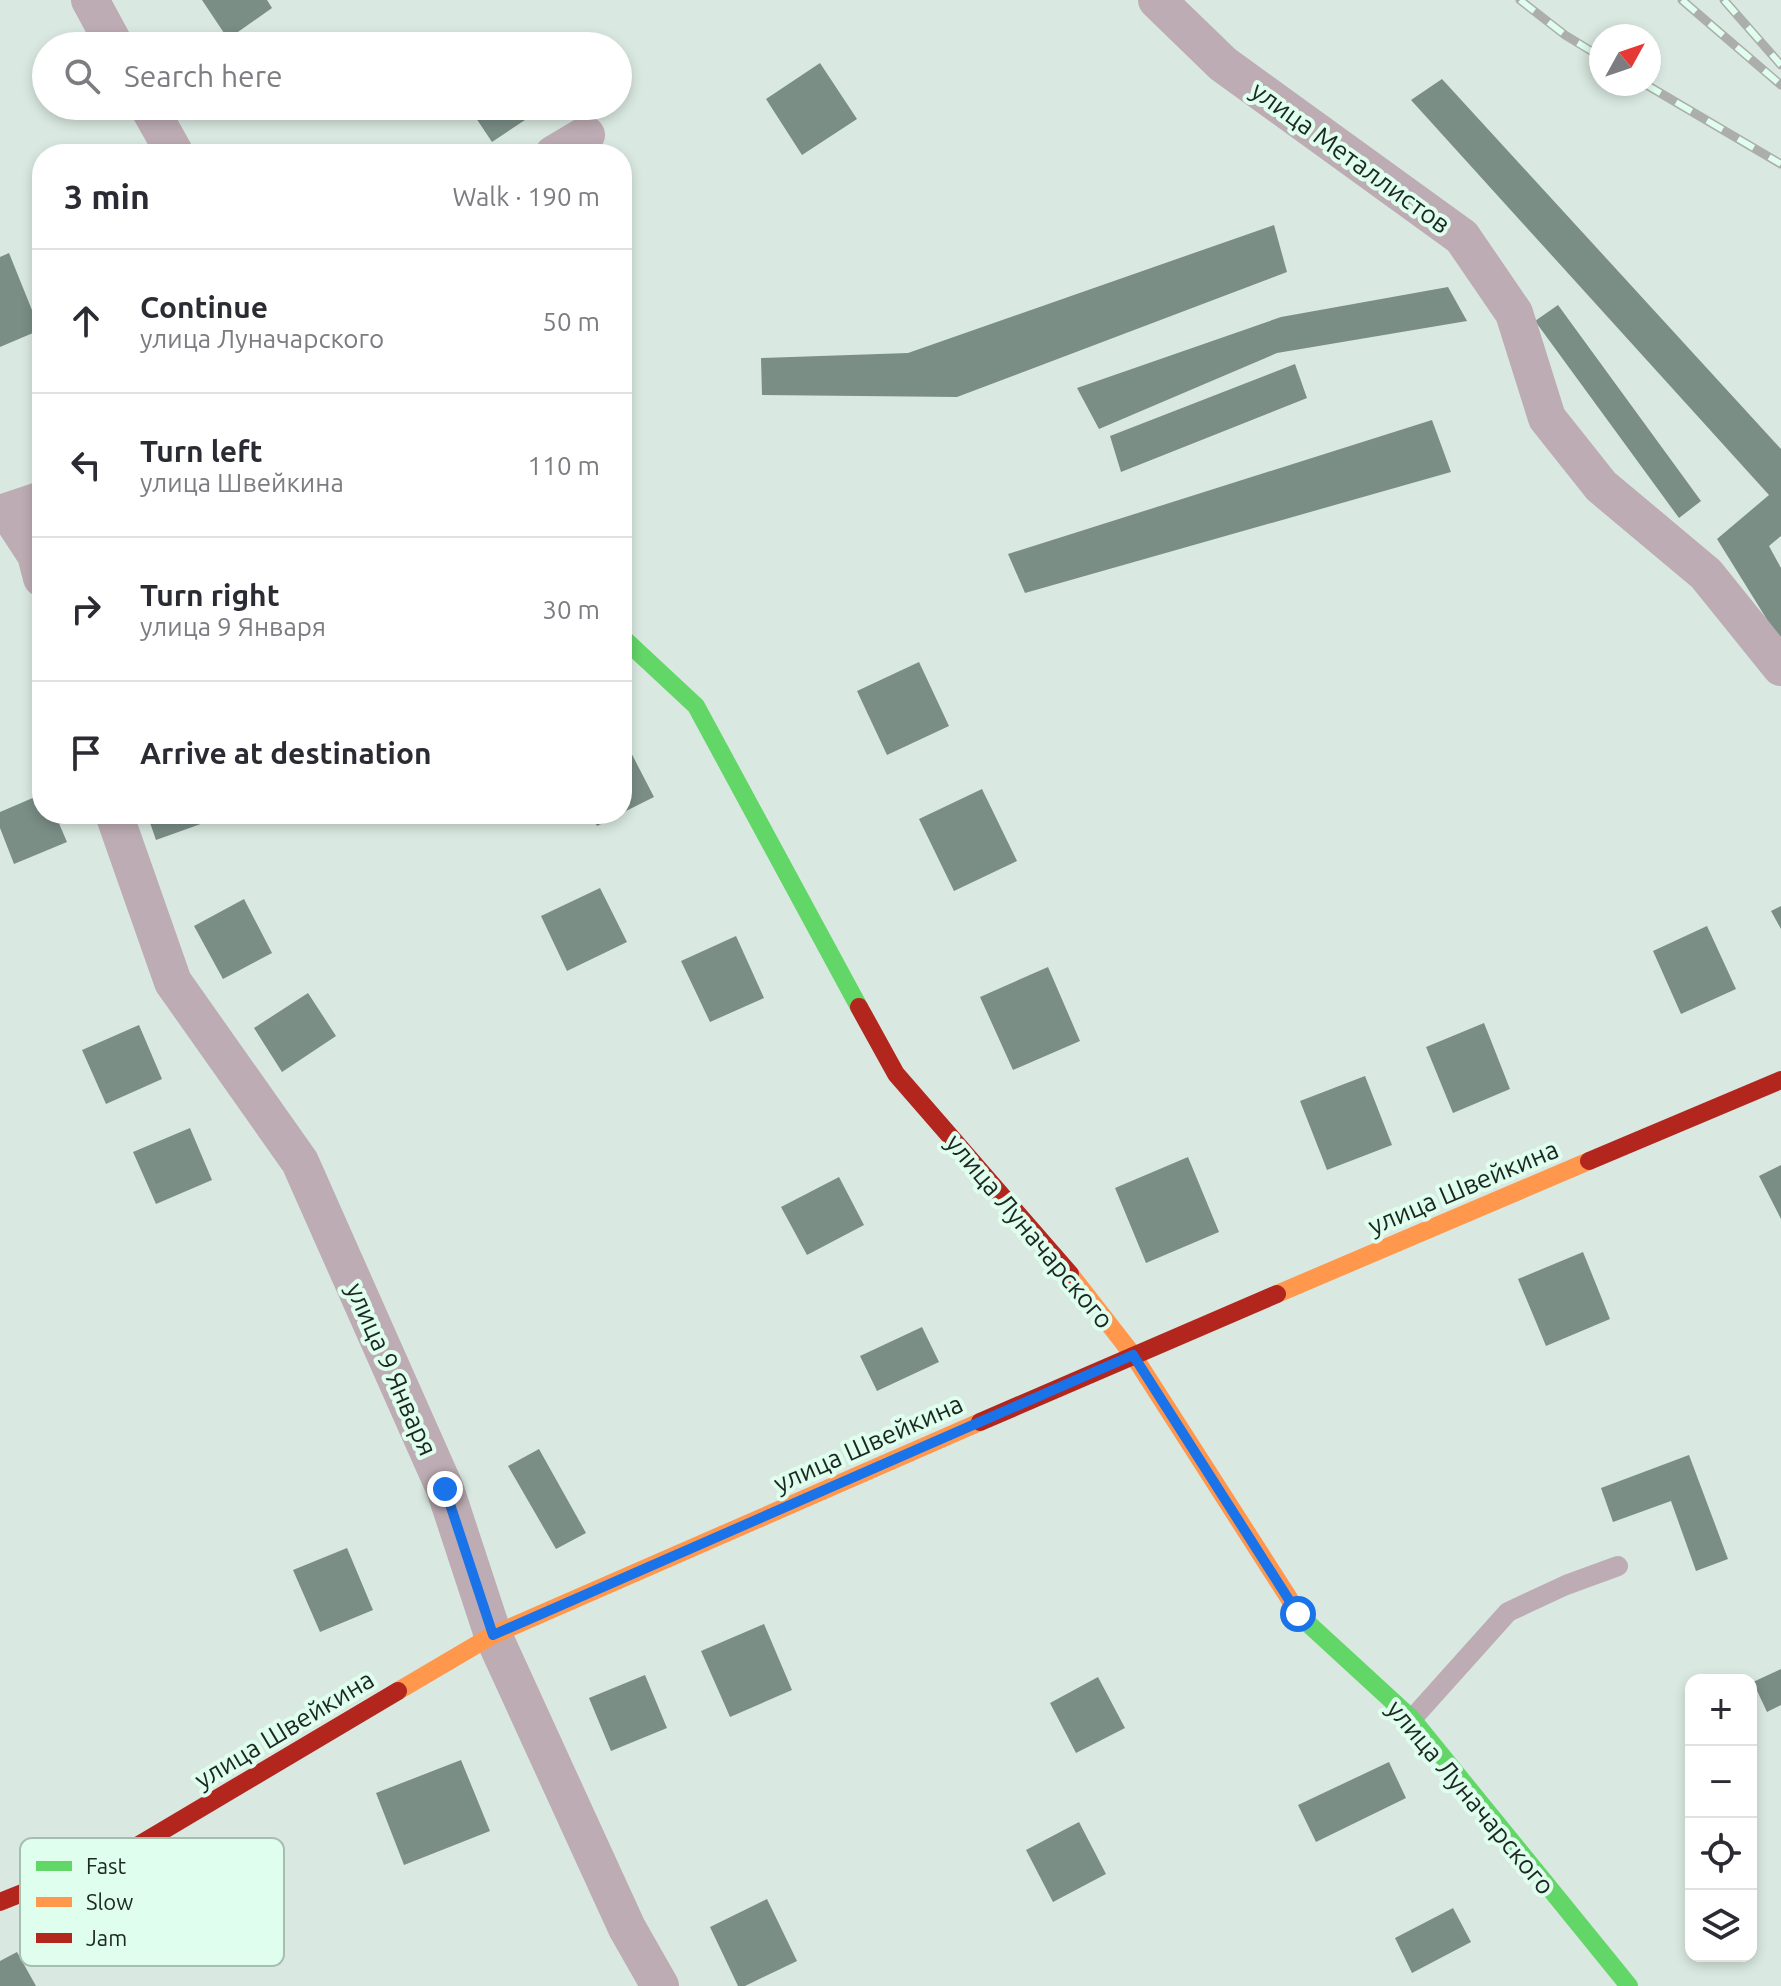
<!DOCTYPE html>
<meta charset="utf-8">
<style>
:root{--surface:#fff;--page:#f2f2f3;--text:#2b2b33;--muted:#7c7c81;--line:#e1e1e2}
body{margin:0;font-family:Ubuntu,sans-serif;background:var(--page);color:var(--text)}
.controls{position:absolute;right:24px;bottom:24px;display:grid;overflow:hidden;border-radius:16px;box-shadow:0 4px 12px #0003}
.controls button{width:72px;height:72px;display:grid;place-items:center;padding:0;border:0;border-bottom:2px solid var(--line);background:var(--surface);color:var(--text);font:40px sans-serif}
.compass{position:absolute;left:1589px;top:24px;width:72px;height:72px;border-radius:50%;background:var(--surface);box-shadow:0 4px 12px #0003;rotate:50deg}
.stop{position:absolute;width:24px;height:24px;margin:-18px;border:6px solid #1a73e8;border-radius:50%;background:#fff}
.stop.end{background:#1a73e8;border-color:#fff;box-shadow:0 2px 8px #0008}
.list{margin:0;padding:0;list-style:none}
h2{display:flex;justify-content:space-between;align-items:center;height:104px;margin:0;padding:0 32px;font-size:34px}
h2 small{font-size:26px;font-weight:400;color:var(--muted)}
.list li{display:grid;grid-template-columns:52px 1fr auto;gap:24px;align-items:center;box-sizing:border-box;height:144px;padding:0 32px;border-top:2px solid var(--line)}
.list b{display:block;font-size:30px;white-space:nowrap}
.list p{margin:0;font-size:26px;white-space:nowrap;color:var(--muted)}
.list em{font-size:26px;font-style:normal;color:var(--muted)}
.icon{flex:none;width:44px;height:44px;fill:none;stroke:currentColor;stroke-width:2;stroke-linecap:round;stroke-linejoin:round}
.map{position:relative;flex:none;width:1781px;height:1986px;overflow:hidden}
.search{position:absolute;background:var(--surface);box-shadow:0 4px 12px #0003;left:32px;top:32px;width:600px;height:88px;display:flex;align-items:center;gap:20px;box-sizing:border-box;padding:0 28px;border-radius:44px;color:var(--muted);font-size:30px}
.panel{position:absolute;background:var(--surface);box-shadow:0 4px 12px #0003;left:32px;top:144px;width:600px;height:680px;border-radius:32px}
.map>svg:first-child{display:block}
.building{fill:#7a8e86}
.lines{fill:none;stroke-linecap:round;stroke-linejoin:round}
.lane{stroke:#bdacb3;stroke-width:20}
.street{stroke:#bdacb3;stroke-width:38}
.fast{stroke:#63d668;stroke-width:18}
.slow{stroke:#ff974d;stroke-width:18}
.jam{stroke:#b3261e;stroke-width:18}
.rail-casing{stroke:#acaeac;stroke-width:9}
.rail{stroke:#dffeee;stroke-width:6;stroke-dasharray:18;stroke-linecap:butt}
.route{stroke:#1a73e8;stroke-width:10}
.labels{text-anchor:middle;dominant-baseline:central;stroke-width:8;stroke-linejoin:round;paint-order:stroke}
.street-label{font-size:26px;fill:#1b2721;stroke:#dffeee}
.key{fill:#dffeee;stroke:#a4beb0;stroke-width:2}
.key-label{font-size:22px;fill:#1b2721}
</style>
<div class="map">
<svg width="1781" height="1986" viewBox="0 0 1781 1986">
<rect width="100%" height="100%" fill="#d9e9e1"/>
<path class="building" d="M 202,0 L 267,0 L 272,8 L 228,39 Z
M 820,63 L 857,119 L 802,155 L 766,99 Z
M 1442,79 L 1781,449 L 1781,536 L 1769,546 L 1781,568 L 1781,642 L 1717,539 L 1769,495 L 1411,100 Z
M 468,106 L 520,106 L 528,118 L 492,142 Z
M 1274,225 L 1287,272 L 957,397 L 762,395 L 761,358 L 908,353 Z
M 9,253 L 40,330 L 0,347 L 0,257 Z
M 1448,287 L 1467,321 L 1277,353 L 1099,429 L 1077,388 L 1281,317 Z
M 1558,305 L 1701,501 L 1679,518 L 1535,321 Z
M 1295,364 L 1307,398 L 1121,472 L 1110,436 Z
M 1432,420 L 1451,472 L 1025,593 L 1008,554 Z
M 919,662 L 949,726 L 887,755 L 857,691 Z
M 625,741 L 654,797 L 622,813 L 622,742 Z
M 982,789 L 1017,861 L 954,891 L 919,819 Z
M 42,794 L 42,814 L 55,814 L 67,842 L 14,864 L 0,828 L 0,812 Z
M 147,814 L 207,814 L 209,821 L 156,840 Z
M 591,814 L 621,814 L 597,826 Z
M 600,888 L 627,942 L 567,971 L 541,916 Z
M 244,899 L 272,953 L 223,979 L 194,926 Z
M 1781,906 L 1781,929 L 1771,911 Z
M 1707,926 L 1736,989 L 1681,1014 L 1653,951 Z
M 736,936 L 764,998 L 710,1022 L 681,961 Z
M 1048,967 L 1080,1041 L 1013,1070 L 980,997 Z
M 308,993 L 336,1036 L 282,1072 L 254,1028 Z
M 1484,1023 L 1510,1089 L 1453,1113 L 1426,1047 Z
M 139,1025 L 162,1079 L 106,1104 L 82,1050 Z
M 1365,1076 L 1392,1145 L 1327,1170 L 1300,1101 Z
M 190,1128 L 212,1180 L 156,1204 L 133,1152 Z
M 1188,1157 L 1219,1232 L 1146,1263 L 1115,1188 Z
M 1781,1165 L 1781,1219 L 1759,1176 Z
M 839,1177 L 864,1225 L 807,1255 L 781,1207 Z
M 1583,1252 L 1610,1319 L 1546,1346 L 1518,1279 Z
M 922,1327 L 939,1362 L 877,1391 L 860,1356 Z
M 539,1449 L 586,1533 L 556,1549 L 508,1466 Z
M 1689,1455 L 1728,1559 L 1696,1571 L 1671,1501 L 1613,1522 L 1601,1488 Z
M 347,1548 L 373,1610 L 320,1632 L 293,1570 Z
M 764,1624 L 792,1690 L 730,1717 L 701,1651 Z
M 1781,1669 L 1781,1705 L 1767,1712 L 1753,1682 Z
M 645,1675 L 667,1728 L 611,1751 L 589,1698 Z
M 1098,1677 L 1125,1728 L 1076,1753 L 1050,1703 Z
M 461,1760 L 490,1831 L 404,1865 L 376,1793 Z
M 1389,1762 L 1406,1798 L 1316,1842 L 1298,1805 Z
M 1079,1822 L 1106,1874 L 1053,1902 L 1026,1850 Z
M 767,1899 L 797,1961 L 745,1986 L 738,1986 L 710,1927 Z
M 1453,1908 L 1471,1942 L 1412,1973 L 1395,1938 Z
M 17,1952 L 36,1986 L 0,1986 L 0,1961 Z"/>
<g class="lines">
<path class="lane" d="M 1412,1719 L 1508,1612 L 1566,1585 L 1618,1566"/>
<path class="street" d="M 90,0 L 115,46
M 1157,0 L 1223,64 L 1462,237 L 1514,313 L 1547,418 L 1601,486 L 1706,574 L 1781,667
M 148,106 L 175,154
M 554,154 L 586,135
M 8,512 L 36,555 L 42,578
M 0,514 L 42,500
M 114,814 L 173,982 L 300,1162 L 445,1489 L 493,1635 L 627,1928 L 660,1986"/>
<path class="fast" d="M 622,637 L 696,706 L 859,1007
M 1301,1617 L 1412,1719 L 1629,1986"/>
<path class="slow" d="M 1070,1274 L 1133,1355 L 1301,1617
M 1277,1294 L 1589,1161
M 398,1691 L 493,1635 L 980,1422"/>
<path class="jam" d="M 859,1007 L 896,1074 L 1070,1274
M 1589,1161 L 1781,1080
M 980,1422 L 1277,1294
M 0,1902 L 132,1849 L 398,1691"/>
<g class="rail-casing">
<path id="rail" d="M 1520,0 L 1565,35 L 1601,57
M 1682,0 L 1781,85
M 1724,0 L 1781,65
M 1645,84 L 1781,164"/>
</g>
<use href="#rail" class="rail"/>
</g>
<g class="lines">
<path class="route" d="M 445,1489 L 493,1635 L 1133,1355 L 1298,1614"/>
</g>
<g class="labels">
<g class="street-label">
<text transform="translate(1351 157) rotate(36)">улица Металлистов</text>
<text transform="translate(1463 1187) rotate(-23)">улица Швейкина</text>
<text transform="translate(1030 1231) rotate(50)">улица Луначарского</text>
<text transform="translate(392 1369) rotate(66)">улица 9 Января</text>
<text transform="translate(868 1443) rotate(-24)">улица Швейкина</text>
<text transform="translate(284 1729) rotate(-31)">улица Швейкина</text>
<text transform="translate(1471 1797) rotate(50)">улица Луначарского</text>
</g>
</g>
<rect x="20" y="1838" width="264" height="128" rx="12" class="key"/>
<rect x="36" y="1861" width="36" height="10" fill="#63d668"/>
<rect x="36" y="1897" width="36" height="10" fill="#ff974d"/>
<rect x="36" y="1933" width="36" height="10" fill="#b3261e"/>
<g class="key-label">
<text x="86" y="1874">Fast</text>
<text x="86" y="1910">Slow</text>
<text x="86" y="1946">Jam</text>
</g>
</svg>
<div class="controls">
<button>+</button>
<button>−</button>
<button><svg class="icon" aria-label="locate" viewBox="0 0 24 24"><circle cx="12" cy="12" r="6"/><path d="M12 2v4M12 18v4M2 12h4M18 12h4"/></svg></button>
<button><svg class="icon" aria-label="layers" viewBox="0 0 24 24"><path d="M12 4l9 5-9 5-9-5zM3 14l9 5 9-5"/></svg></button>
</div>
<svg class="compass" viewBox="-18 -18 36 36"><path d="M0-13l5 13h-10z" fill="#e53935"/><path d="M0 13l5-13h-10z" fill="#7c7c81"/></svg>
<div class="stop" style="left:1298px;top:1614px"></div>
<div class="stop end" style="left:445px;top:1489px"></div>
<div class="search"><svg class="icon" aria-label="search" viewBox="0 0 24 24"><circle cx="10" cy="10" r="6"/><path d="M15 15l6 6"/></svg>Search here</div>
<section class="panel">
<h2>3 min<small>Walk · 190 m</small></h2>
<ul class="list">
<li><svg class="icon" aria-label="ahead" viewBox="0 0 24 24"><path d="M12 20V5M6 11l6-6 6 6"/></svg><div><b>Continue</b><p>улица Луначарского</p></div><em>50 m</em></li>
<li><svg class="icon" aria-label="left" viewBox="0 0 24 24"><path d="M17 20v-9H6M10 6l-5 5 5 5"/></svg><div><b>Turn left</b><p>улица Швейкина</p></div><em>110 m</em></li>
<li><svg class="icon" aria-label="right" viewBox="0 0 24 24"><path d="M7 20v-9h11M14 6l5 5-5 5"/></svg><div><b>Turn right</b><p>улица 9 Января</p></div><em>30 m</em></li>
<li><svg class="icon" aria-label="arrive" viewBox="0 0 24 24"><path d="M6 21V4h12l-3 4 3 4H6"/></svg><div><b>Arrive at destination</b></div></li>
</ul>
</section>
</div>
